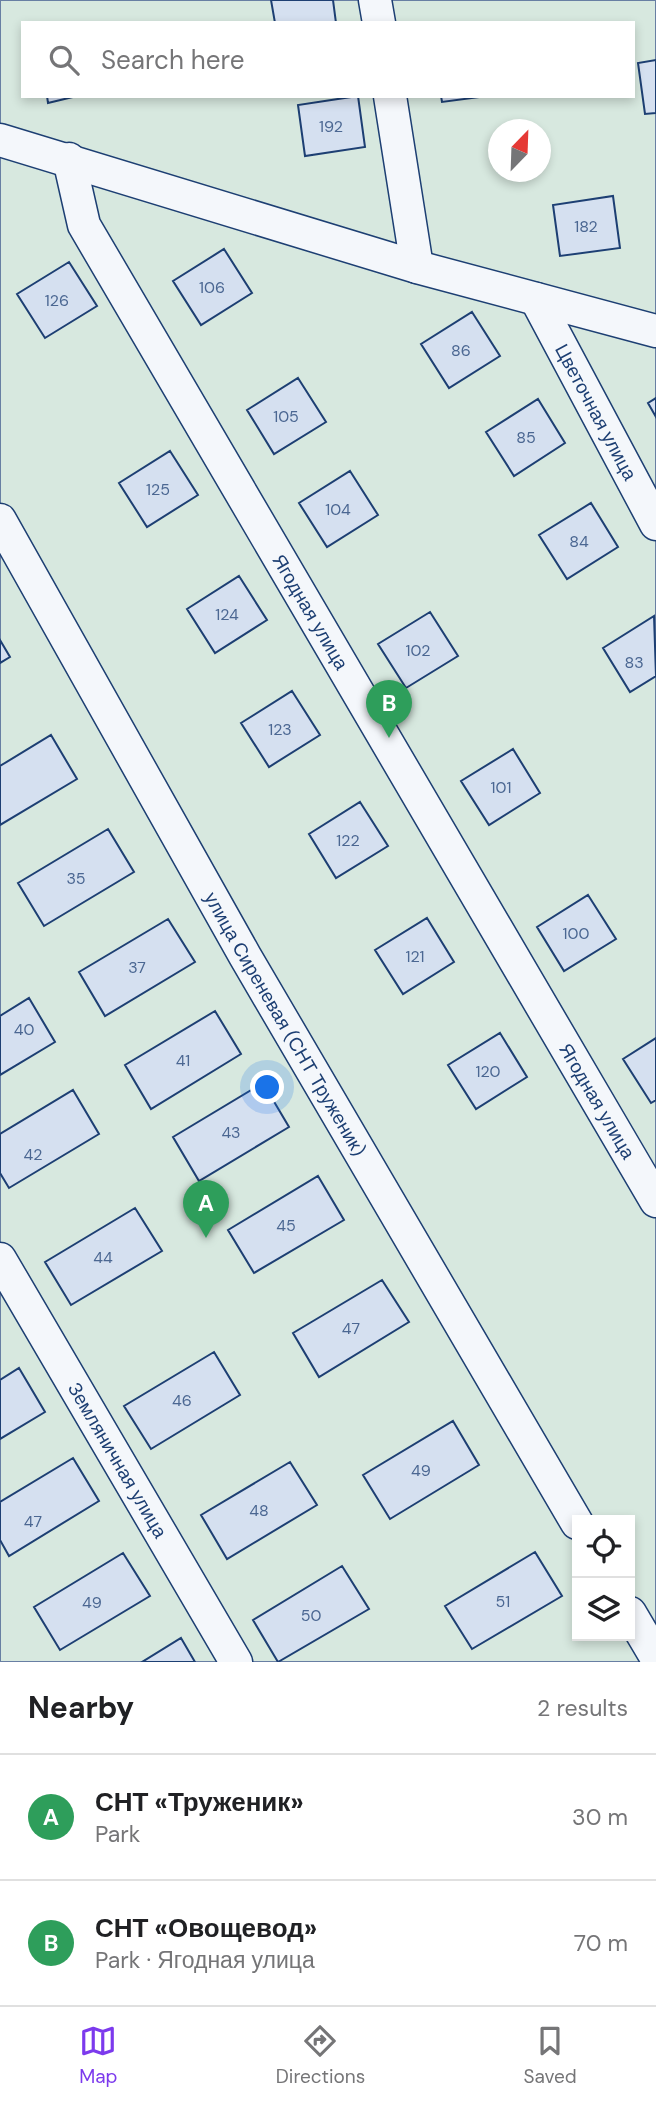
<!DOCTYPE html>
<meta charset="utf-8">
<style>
:root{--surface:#fff;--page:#f2f2f2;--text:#202124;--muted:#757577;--line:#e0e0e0;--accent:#7c3aed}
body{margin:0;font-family:"DM Sans",sans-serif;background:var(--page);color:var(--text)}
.controls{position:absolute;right:21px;bottom:21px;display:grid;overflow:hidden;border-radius:0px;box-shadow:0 4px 10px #0003}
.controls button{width:63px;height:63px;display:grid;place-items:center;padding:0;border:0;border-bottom:2px solid var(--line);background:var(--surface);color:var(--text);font:35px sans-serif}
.compass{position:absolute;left:488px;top:119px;width:63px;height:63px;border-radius:50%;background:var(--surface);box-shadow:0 4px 10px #0003;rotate:23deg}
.you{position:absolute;left:268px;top:1088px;width:24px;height:24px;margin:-18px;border:5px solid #fff;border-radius:50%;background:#1a73e8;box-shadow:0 0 0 10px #1a73e833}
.badge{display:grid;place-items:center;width:46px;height:46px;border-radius:50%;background:var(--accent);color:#fff;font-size:23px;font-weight:700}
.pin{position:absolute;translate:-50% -58px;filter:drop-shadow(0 2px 4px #0008)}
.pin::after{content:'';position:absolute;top:37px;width:24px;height:21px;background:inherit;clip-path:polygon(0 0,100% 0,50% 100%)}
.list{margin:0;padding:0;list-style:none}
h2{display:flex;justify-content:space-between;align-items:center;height:91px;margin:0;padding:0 28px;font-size:30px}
h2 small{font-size:23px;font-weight:400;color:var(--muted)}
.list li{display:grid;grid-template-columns:46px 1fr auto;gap:21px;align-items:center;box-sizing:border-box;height:126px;padding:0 28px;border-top:2px solid var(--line)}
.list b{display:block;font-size:26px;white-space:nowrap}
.list p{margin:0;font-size:23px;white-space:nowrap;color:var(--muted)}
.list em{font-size:23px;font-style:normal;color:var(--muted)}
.icon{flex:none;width:38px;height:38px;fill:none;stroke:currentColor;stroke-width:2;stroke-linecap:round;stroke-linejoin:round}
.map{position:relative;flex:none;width:656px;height:1662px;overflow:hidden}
.search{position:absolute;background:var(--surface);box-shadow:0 4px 10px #0003;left:21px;right:21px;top:21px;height:77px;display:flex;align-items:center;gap:18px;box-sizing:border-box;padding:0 24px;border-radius:0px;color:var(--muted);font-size:26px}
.sheet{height:343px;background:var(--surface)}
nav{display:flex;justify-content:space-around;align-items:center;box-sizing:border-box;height:98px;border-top:2px solid var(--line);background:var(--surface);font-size:19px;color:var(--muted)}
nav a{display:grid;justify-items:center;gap:4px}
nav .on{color:var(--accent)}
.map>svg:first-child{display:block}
.green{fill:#d7e8df;stroke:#687fa3;stroke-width:2;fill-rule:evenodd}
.building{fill:#d5e0f0;stroke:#1d3f73;stroke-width:2}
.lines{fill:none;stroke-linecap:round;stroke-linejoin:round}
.street-casing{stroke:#1d3f73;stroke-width:35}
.street{stroke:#f4f7fb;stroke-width:32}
.labels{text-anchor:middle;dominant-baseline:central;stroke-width:5;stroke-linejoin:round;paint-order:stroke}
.number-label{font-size:16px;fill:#4b6792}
.street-label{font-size:19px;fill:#1d3f73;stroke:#f4f7fb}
</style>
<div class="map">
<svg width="656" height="1662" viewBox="0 0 656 1662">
<rect width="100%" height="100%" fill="#f4f7fb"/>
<path class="green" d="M 0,0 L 656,0 L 656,1662 L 0,1662 ZM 23,23 L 633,23 L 633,96 L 23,96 ZM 498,130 L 540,130 L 540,172 L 498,172 ZM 577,1520 L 630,1520 L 630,1636 L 577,1636 Z"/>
<path class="building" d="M 271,0 L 333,0 L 336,23 L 275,23 Z
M 656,60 L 656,113 L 645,114 L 638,63 Z
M 47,96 L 77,96 L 48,103 Z
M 358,96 L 365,147 L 305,156 L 298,105 Z
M 441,96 L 487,96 L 442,102 Z
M 613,196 L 620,248 L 560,256 L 553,205 Z
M 224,249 L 252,293 L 201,325 L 173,281 Z
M 69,262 L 97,306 L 45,338 L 17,294 Z
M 472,312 L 500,356 L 449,388 L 421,344 Z
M 298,378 L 326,422 L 274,454 L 247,410 Z
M 656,398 L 656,417 L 648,403 Z
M 538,399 L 565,443 L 514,476 L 486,432 Z
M 170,451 L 198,495 L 147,527 L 119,483 Z
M 350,471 L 378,515 L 327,547 L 299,503 Z
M 591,503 L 618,547 L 567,579 L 539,535 Z
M 239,576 L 267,620 L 215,653 L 187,609 Z
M 430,612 L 458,656 L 406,688 L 378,644 Z
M 654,616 L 656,676 L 630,692 L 603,648 Z
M 0,640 L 10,657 L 0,663 Z
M 292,691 L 320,735 L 269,767 L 241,723 Z
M 51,735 L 77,779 L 0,825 L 0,766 Z
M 513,749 L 540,793 L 489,825 L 461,781 Z
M 360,802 L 388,846 L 336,878 L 309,834 Z
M 108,829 L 134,872 L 44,926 L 18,883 Z
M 588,895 L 616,939 L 564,971 L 537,927 Z
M 427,918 L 454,962 L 403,994 L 375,950 Z
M 168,919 L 195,962 L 105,1016 L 79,972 Z
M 29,998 L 55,1042 L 0,1075 L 0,1016 Z
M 215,1011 L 241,1054 L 151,1109 L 125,1065 Z
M 500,1033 L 527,1077 L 476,1109 L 448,1065 Z
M 656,1038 L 656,1100 L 651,1103 L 623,1059 Z
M 263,1083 L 289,1127 L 199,1181 L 173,1137 Z
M 73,1090 L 99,1134 L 9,1188 L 0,1173 L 0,1134 Z
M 318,1176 L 344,1220 L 254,1273 L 228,1230 Z
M 135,1208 L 162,1251 L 71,1305 L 45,1262 Z
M 382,1280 L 409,1322 L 319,1377 L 293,1333 Z
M 214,1352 L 240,1395 L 151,1449 L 124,1406 Z
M 19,1368 L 45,1412 L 0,1439 L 0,1380 Z
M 453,1421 L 479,1465 L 390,1519 L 363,1475 Z
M 73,1458 L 99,1501 L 9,1556 L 0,1540 L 0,1502 Z
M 290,1462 L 317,1505 L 227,1559 L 201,1515 Z
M 535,1552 L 562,1596 L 472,1649 L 445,1606 Z
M 123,1553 L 150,1596 L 60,1650 L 34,1607 Z
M 342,1566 L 369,1609 L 278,1662 L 253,1620 Z
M 181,1638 L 195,1662 L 142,1662 Z"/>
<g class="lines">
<g class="street-casing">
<g id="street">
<path d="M 375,0 L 379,23"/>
<path d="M 390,96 L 417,267"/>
<path d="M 0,140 L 417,267 L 656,331"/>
<path id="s1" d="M 69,159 L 84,225 L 656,1201"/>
<path id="s2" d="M 536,299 L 656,524"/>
<path id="s3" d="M 0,520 L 245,956 L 577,1523"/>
<path id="s4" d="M 0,1259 L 236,1662"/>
<path d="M 630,1613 L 656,1657"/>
</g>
</g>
<use href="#street" class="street"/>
</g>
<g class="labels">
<g class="number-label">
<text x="331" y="126">192</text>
<text x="586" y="226">182</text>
<text x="212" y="287">106</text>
<text x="57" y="300">126</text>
<text x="461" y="350">86</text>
<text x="286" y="416">105</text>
<text x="526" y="437">85</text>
<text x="158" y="489">125</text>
<text x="338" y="509">104</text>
<text x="579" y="541">84</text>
<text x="227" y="614">124</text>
<text x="418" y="650">102</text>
<text x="634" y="662">83</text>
<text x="280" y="729">123</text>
<text x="501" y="787">101</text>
<text x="348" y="840">122</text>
<text x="76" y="878">35</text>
<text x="576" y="933">100</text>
<text x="415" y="956">121</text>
<text x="137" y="967">37</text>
<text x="24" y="1029">40</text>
<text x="183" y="1060">41</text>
<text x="488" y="1071">120</text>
<text x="231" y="1132">43</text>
<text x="33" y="1154">42</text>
<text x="286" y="1225">45</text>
<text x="103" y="1257">44</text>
<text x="351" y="1328">47</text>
<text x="182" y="1400">46</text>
<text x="421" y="1470">49</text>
<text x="259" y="1510">48</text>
<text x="33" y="1521">47</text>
<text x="503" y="1601">51</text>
<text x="92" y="1602">49</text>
<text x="311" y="1615">50</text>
</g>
<g class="street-label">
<text stroke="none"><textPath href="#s2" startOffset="128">Цветочная улица</textPath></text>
<text stroke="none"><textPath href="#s1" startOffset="516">Ягодная улица</textPath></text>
<text stroke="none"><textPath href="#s3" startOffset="579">улица Сиреневая (СНТ Труженик)</textPath></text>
<text stroke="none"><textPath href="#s1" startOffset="1083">Ягодная улица</textPath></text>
<text stroke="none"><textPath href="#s4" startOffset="233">Земляничная улица</textPath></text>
</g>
</g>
</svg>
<div class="controls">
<button><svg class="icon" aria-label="locate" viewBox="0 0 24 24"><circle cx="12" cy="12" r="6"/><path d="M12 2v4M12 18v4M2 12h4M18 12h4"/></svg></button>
<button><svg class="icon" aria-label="layers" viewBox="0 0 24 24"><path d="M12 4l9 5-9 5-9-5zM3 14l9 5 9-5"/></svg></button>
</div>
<svg class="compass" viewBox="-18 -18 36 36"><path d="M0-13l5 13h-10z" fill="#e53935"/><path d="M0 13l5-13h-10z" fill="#757577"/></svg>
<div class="you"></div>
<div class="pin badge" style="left:206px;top:1238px;background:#2e9e5b">A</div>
<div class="pin badge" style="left:389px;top:738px;background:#2e9e5b">B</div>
<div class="search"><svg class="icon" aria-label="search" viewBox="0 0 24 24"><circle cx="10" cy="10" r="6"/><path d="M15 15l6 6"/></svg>Search here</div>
</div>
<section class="sheet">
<h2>Nearby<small>2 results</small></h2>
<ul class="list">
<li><span class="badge" style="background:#2e9e5b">A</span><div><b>СНТ «Труженик»</b><p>Park</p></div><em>30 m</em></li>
<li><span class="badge" style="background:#2e9e5b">B</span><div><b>СНТ «Овощевод»</b><p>Park · Ягодная улица</p></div><em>70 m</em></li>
</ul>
</section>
<nav>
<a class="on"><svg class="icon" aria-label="map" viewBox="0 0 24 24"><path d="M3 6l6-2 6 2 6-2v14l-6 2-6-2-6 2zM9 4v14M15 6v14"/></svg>Map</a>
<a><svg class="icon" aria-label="directions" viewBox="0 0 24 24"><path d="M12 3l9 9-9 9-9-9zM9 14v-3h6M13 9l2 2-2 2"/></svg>Directions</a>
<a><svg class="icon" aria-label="saved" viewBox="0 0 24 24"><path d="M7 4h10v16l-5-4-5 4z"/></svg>Saved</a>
</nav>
